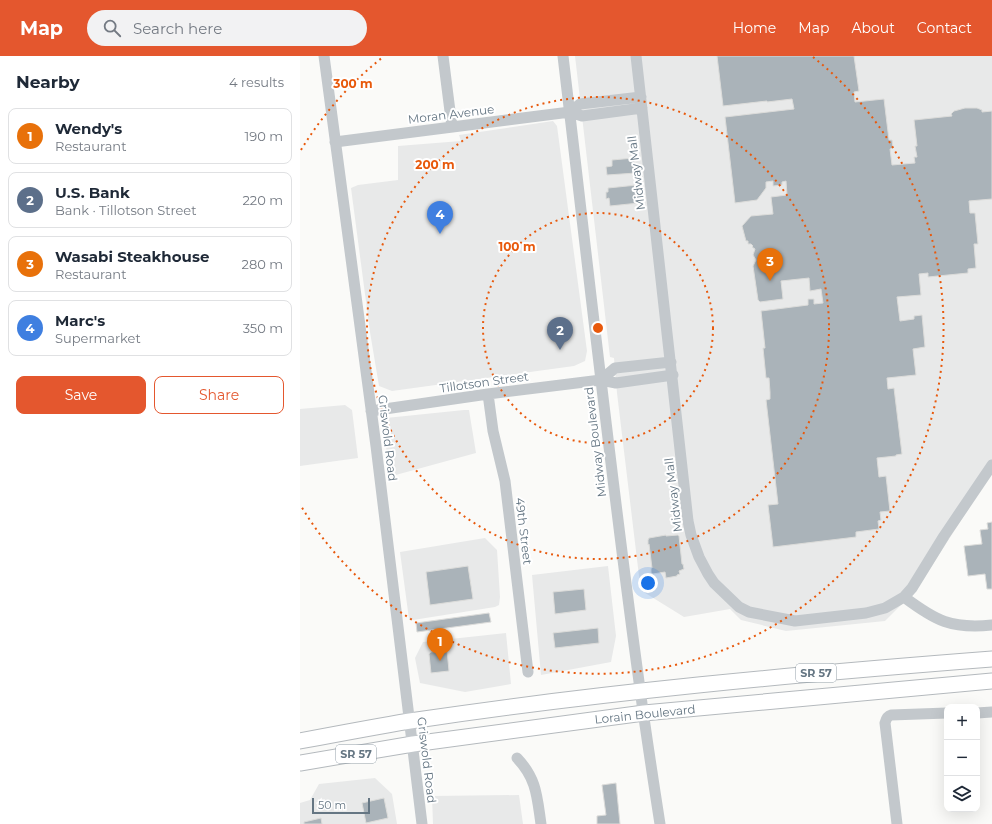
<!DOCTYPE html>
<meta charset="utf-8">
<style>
:root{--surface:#fff;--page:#f2f2f3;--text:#1f2937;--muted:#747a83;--line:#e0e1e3;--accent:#e4572e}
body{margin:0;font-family:Montserrat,sans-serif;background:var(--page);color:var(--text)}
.controls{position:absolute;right:12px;bottom:12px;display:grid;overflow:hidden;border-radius:8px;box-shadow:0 4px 16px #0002}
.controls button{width:36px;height:36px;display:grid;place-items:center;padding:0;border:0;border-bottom:1px solid var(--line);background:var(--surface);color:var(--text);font:20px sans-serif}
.scale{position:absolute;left:12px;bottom:10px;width:58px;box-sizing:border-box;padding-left:4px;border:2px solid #657683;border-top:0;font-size:11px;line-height:14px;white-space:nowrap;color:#657683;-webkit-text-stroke:3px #fff;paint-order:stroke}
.you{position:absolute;left:348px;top:527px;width:14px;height:14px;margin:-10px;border:3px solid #fff;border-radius:50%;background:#1a73e8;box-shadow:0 0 0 6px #1a73e833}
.badge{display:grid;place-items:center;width:26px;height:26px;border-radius:50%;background:var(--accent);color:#fff;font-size:13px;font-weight:700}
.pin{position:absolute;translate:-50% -33px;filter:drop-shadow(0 1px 2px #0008)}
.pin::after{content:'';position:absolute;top:21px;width:14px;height:12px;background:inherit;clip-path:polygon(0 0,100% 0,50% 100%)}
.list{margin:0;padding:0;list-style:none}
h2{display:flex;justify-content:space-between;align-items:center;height:52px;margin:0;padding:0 16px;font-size:17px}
h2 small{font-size:13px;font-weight:400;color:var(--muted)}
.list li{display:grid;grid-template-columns:26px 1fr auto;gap:12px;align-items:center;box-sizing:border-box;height:56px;margin:0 8px 8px;padding:0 8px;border:1px solid var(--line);border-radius:8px}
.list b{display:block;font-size:15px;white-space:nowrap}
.list p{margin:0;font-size:13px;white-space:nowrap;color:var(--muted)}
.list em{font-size:13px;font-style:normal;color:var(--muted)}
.actions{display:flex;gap:8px;padding:12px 16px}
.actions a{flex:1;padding:9px 0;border:1px solid var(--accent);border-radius:8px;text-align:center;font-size:14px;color:var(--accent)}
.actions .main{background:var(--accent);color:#fff}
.icon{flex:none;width:22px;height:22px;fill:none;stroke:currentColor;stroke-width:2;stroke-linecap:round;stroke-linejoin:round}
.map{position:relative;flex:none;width:692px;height:768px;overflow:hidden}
header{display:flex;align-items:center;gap:24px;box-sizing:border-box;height:56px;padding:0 20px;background:var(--accent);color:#fff}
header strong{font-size:19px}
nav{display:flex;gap:22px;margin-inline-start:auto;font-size:14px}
.search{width:280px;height:36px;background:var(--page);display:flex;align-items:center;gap:10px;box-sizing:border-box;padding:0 14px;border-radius:22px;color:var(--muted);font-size:15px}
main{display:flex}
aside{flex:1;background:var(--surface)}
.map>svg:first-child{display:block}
.built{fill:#e8e9e9}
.building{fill:#aab3b9;stroke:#dcdcda}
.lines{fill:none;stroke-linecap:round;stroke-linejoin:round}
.highway-casing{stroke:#b4b9bd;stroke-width:17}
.minor{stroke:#c3c8cc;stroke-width:11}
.highway{stroke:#fff;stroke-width:15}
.ring{fill:none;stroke:#e8590c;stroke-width:2;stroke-dasharray:2 4}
.labels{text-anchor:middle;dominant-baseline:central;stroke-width:4;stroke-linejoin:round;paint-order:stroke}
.shield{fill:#fff;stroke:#939fa8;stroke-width:1}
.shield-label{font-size:11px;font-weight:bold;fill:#657683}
.street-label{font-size:12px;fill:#657683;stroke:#fff}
.centre{fill:#e8590c;stroke:#fff;stroke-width:2}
.ring-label{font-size:12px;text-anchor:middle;font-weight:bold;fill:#e8590c;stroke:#fff;stroke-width:4;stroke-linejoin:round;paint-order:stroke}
</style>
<header>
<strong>Map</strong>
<div class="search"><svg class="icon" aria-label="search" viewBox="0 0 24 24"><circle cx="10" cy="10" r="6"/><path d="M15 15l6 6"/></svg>Search here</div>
<nav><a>Home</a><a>Map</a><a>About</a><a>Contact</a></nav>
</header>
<main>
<aside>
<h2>Nearby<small>4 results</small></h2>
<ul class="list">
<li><span class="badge" style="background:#e8710a">1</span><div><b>Wendy's</b><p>Restaurant</p></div><em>190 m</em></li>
<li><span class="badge" style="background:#5c6f8a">2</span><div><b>U.S. Bank</b><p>Bank · Tillotson Street</p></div><em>220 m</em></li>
<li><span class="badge" style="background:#e8710a">3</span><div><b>Wasabi Steakhouse</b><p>Restaurant</p></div><em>280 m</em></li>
<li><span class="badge" style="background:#3f7fe0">4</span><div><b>Marc's</b><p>Supermarket</p></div><em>350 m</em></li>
</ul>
<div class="actions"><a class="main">Save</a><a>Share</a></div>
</aside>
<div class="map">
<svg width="692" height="768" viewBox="0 0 692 768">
<rect width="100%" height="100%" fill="#fafaf8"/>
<path class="built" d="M 275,0 L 692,0 L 692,416 L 617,533 L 585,565 L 486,575 L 441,564 L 430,553 L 384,561 L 342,535 L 339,520 L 317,337 L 314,302 L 310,301 Z
M 253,65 L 257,70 L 287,295 L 285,305 L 274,310 L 92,335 L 79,330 L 70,276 L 51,132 L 58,129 L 98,124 L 98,90 L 161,85 L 159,79 Z
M 45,349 L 52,354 L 58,402 L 0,410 L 0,353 Z
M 164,354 L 169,354 L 176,397 L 92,420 L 88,405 L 83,368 L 86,362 Z
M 185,482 L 197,494 L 200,541 L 199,549 L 195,551 L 113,564 L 109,563 L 100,496 Z
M 308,510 L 316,580 L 311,606 L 241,619 L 232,519 Z
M 206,577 L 211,628 L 165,636 L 120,627 L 115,602 L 123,586 Z
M 75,722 L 92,738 L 97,768 L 0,768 L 0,747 L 10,744 L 19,728 Z
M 219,739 L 223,768 L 133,768 L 132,740 Z"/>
<path class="building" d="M 417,0 L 554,0 L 559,35 L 554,36 L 555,46 L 584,43 L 589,84 L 592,84 L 593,92 L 590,93 L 592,109 L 615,107 L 614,101 L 617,101 L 615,90 L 617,90 L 614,64 L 652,60 L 651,58 L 654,55 L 665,52 L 677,52 L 682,54 L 682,56 L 692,55 L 692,143 L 669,145 L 670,157 L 675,157 L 678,188 L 674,188 L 676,212 L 668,213 L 668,217 L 628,221 L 628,217 L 619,218 L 621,239 L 597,241 L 600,265 L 614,263 L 614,260 L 622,259 L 625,291 L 613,293 L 616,319 L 587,322 L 588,333 L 594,332 L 602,398 L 596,399 L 596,400 L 577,402 L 579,421 L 586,420 L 590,455 L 580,456 L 581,464 L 578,465 L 579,473 L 556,476 L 556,481 L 473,491 L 468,449 L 478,448 L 466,344 L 470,343 L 470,336 L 469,322 L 466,322 L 463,292 L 465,292 L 461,255 L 508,249 L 508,243 L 514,243 L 514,248 L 523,247 L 521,233 L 510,235 L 509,222 L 481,225 L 483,243 L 460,246 L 458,244 L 453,210 L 456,204 L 453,199 L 455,193 L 452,191 L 453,190 L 451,188 L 448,188 L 448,185 L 446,185 L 442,170 L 451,160 L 473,158 L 471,141 L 487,139 L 486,125 L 482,126 L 482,129 L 473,130 L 473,125 L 466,126 L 466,132 L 457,144 L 435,147 L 425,61 L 494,53 L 492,43 L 467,46 L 467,45 L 423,50 Z
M 334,102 L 336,117 L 307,119 L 306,111 L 312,110 L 312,104 Z
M 337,129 L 339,147 L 310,150 L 309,142 L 306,143 L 306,136 L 308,136 L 308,132 Z
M 692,466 L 692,533 L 687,533 L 685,518 L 668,520 L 664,490 L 682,488 L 680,474 L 688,473 L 687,467 Z
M 366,479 L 366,480 L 378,479 L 379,480 L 382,508 L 383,508 L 384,513 L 379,515 L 380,518 L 377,519 L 377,520 L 366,522 L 365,516 L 353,518 L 351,517 L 351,512 L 352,512 L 349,488 L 348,489 L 348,484 L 349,482 Z
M 168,510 L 173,543 L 130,549 L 126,516 Z
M 284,533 L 286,554 L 255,558 L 253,536 Z
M 189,557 L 191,566 L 117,576 L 116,567 Z
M 298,572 L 299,587 L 255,592 L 253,577 Z
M 147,594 L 149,615 L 131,617 L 129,598 L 131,596 Z
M 316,727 L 320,768 L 297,768 L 297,760 L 306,759 L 302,729 Z
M 84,742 L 88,762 L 66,767 L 62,747 Z
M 21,762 L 22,768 L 4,768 L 4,766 Z"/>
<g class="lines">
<g class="highway-casing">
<path id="highway" d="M 0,685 C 37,678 74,671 110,665 C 303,636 498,618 692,603
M 0,707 L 113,688 L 344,657 L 692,625"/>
</g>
<path class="minor" d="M 24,0 L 76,390 L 122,768
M 143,0 L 152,71
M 263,0 C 288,211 311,423 340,633 C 346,678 353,723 360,768
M 336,0 L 388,465 L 391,479 L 399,501 L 408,518 L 414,527 L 439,551 L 449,556 L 495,565 L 566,557 L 585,552 L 604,541 L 612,532 L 644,480 L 692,409
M 270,56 L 280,48 L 341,41
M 35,86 L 270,56 L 282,60 L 342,52
M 301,324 L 315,312 L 371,306
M 188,338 L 193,375 L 205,425 L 228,616
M 71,355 L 188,338 L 301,324 L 316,327 L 373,319
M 604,541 C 636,565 651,573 692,569
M 677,657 L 692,656
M 217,702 C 237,723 237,741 241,768
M 597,768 L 585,667 C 586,663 587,660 591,659 L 647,657"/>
<use href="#highway" class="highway"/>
</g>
<g class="ring">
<circle cx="298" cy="272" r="115"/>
<circle cx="298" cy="272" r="231"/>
<path d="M1 94A346 346 0 0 1 83 1M513 1A346 346 0 1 1 1 450"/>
</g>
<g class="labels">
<g class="shield">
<rect x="496" y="608" width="40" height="18" rx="3"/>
<rect x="36" y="689" width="40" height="18" rx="3"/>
</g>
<g class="shield-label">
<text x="516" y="617">SR 57</text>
<text x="56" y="698">SR 57</text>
</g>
<g class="street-label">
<text transform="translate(151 58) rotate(-7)">Moran Avenue</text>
<text transform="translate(336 117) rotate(-97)">Midway Mall</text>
<text transform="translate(184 326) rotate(-8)">Tillotson Street</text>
<text transform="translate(88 382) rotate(83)">Griswold Road</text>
<text transform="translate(295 386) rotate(-97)">Midway Boulevard</text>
<text transform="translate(373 439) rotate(-97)">Midway Mall</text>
<text transform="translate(224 475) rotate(83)">49th Street</text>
<text transform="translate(345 658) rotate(-6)">Lorain Boulevard</text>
<text transform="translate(127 704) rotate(83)">Griswold Road</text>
</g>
</g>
<circle cx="298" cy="272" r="6" class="centre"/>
<g class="ring-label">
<text x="53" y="32">300 m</text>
<text x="135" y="113">200 m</text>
<text x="217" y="195">100 m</text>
</g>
</svg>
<div class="controls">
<button>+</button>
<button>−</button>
<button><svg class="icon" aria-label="layers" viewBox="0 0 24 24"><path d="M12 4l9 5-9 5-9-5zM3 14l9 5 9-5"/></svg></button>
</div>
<div class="scale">50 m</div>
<div class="you"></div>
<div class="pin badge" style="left:140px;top:605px;background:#e8710a">1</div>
<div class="pin badge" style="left:260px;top:294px;background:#5c6f8a">2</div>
<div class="pin badge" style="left:470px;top:225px;background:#e8710a">3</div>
<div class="pin badge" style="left:140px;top:178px;background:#3f7fe0">4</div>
</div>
</main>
